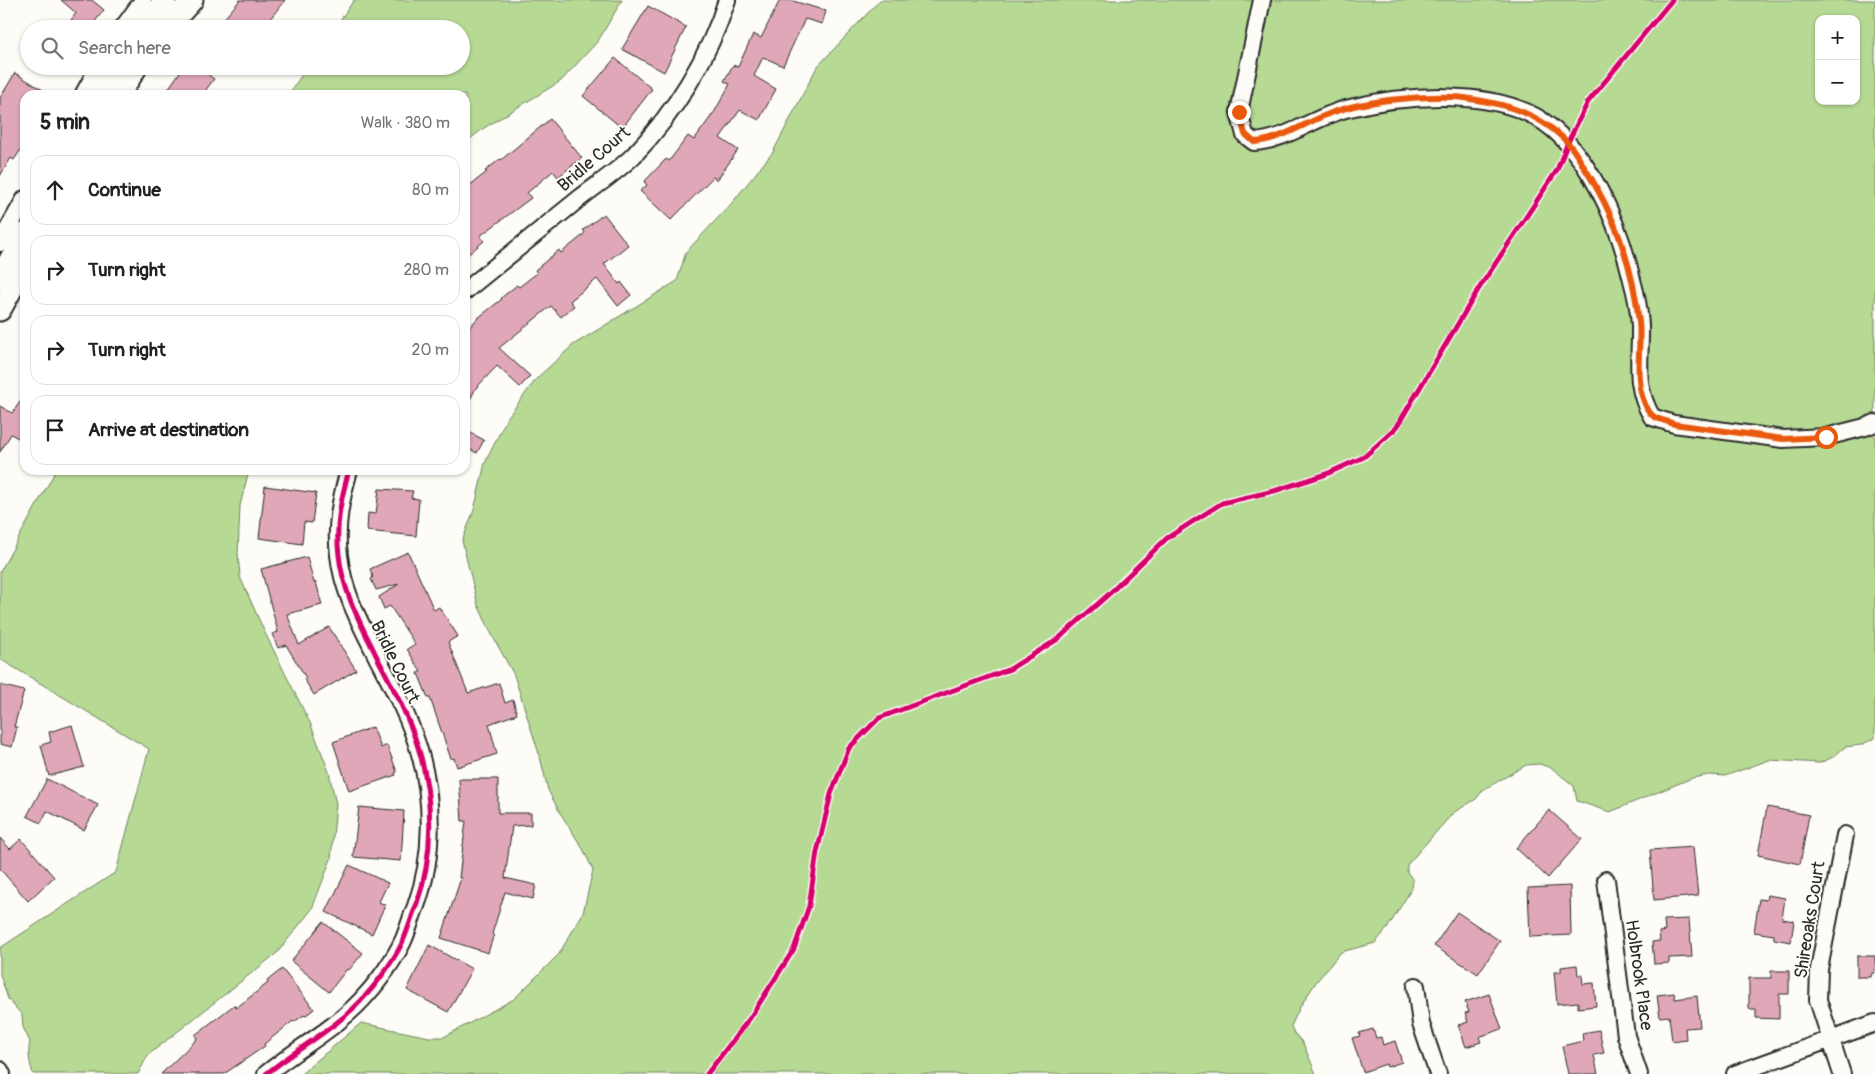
<!DOCTYPE html>
<meta charset="utf-8">
<style>
:root{--surface:#fff;--page:#f6f6f6;--text:#202124;--muted:#757577;--line:#e0e0e0}
body{margin:0;font-family:Pangolin,sans-serif;background:var(--page);color:var(--text)}
.controls{position:absolute;right:15px;top:15px;display:grid;overflow:hidden;border-radius:10px;box-shadow:0 1px 4px #0004}
.controls button{width:45px;height:45px;display:grid;place-items:center;padding:0;border:0;border-bottom:1px solid var(--line);background:var(--surface);color:var(--text);font:25px sans-serif}
.stop{position:absolute;width:15px;height:15px;margin:-11px;border:4px solid #ea580c;border-radius:50%;background:#fff}
.stop.end{background:#ea580c;border-color:#fff;box-shadow:0 1px 5px #0008}
.list{margin:0;padding:0;list-style:none}
h2{display:flex;justify-content:space-between;align-items:center;height:65px;margin:0;padding:0 20px;font-size:21px}
h2 small{font-size:16px;font-weight:400;color:var(--muted)}
.list li{display:grid;grid-template-columns:32px 1fr auto;gap:15px;align-items:center;box-sizing:border-box;height:70px;margin:0 10px 10px;padding:0 10px;border:1px solid var(--line);border-radius:15px}
.list b{display:block;font-size:19px;white-space:nowrap}
.list em{font-size:16px;font-style:normal;color:var(--muted)}
.icon{flex:none;width:28px;height:28px;fill:none;stroke:currentColor;stroke-width:2;stroke-linecap:round;stroke-linejoin:round}
.map{position:relative;flex:none;width:1875px;height:1074px;overflow:hidden}
.search{position:absolute;background:var(--surface);box-shadow:0 1px 4px #0004;left:20px;top:20px;width:450px;height:55px;display:flex;align-items:center;gap:12px;box-sizing:border-box;padding:0 18px;border-radius:28px;color:var(--muted);font-size:19px}
.panel{position:absolute;background:var(--surface);box-shadow:0 1px 4px #0004;left:20px;top:90px;width:450px;height:385px;border-radius:15px}
.map>svg:first-child{display:block}
.green{fill:#b6d994;stroke:#708260;fill-rule:evenodd}
.building{fill:#dfa7b8;stroke:#2b2b2b}
.lines{fill:none;stroke-linecap:round;stroke-linejoin:round}
.minor-casing{stroke:#2b2b2b;stroke-width:20}
.major-casing{stroke:#2b2b2b;stroke-width:25}
.minor{stroke:#fdfcf7;stroke-width:16}
.major{stroke:#fdfcf7;stroke-width:21}
.cycleway-casing{stroke:#fdfcf7;stroke-width:8}
.cycleway{stroke:#d6006c;stroke-width:5}
.route{stroke:#ea580c;stroke-width:6}
.labels{text-anchor:middle;dominant-baseline:central;stroke-width:4;stroke-linejoin:round;paint-order:stroke}
.street-label{font-size:18px;fill:#2b2b2b;stroke:#fdfcf7}
</style>
<div class="map">
<svg width="1875" height="1074" viewBox="0 0 1875 1074">
<rect width="100%" height="100%" fill="#fdfcf7"/>
<filter id="ink" filterUnits="userSpaceOnUse"><feTurbulence type="fractalNoise" baseFrequency=".02" numOctaves="2"/><feDisplacementMap in="SourceGraphic" scale="10" xChannelSelector="R" yChannelSelector="G"/><feConvolveMatrix kernelMatrix="1 2 1 2 8 2 1 2 1" color-interpolation-filters="sRGB"/></filter>
<g filter="url(#ink)">
<path class="green" d="M 354,0 L 622,0 L 598,41 L 561,81 L 484,128 L 465,143 L 465,95 L 288,95 L 308,66 L 461,66 L 461,29 L 334,29 Z
M 880,0 L 1875,0 L 1875,738 L 1861,745 L 1845,747 L 1833,757 L 1820,763 L 1769,760 L 1725,776 L 1709,775 L 1692,778 L 1610,812 L 1577,801 L 1574,786 L 1553,769 L 1540,764 L 1526,765 L 1483,790 L 1476,799 L 1453,813 L 1407,865 L 1407,872 L 1413,880 L 1412,888 L 1387,929 L 1375,943 L 1341,952 L 1316,982 L 1300,1007 L 1291,1026 L 1294,1033 L 1303,1043 L 1316,1074 L 301,1074 L 361,1023 L 429,1037 L 444,1037 L 514,999 L 559,954 L 583,913 L 593,870 L 583,849 L 559,811 L 548,790 L 540,757 L 514,675 L 492,635 L 478,605 L 462,541 L 474,510 L 485,463 L 507,418 L 537,378 L 573,345 L 677,281 L 686,252 L 731,204 L 773,152 L 817,67 ZM 1819,19 L 1856,19 L 1856,101 L 1819,101 Z
M 56,470 L 249,470 L 240,506 L 238,554 L 240,577 L 265,633 L 311,725 L 329,772 L 336,804 L 331,859 L 312,909 L 277,953 L 148,1055 L 138,1074 L 33,1074 C 30,1063 27,1053 30,1042 L 23,1027 L 22,1015 L 8,999 L 0,975 L 0,948 L 116,872 L 149,749 L 0,659 L 0,572 Z"/>
<path class="building" d="M 61,0 L 92,0 L 104,10 L 89,29 L 65,29 L 76,13 Z
M 240,0 L 285,0 L 262,29 L 215,29 Z
M 780,0 L 790,0 L 826,11 L 822,24 L 805,19 L 783,66 L 763,57 L 754,76 L 776,89 L 759,120 L 740,110 L 720,138 L 738,150 L 717,180 L 713,177 L 671,220 L 640,191 L 647,185 L 644,182 L 666,159 L 669,161 L 688,136 L 694,140 L 715,111 L 730,84 L 724,81 L 733,65 L 738,67 L 753,34 L 761,38 Z
M 648,6 L 686,27 L 664,72 L 622,49 Z
M 615,58 L 652,89 L 622,128 L 583,96 Z
M 184,66 L 196,66 L 214,79 L 202,95 L 164,95 Z
M 15,73 L 51,95 L 25,95 L 25,143 L 14,160 L 11,158 L 0,176 L 0,98 Z
M 550,119 L 582,158 L 558,177 L 553,171 L 527,193 L 531,198 L 480,236 L 484,241 L 465,257 L 465,189 L 487,172 L 485,171 L 500,159 L 501,160 Z
M 604,214 L 628,245 L 604,264 L 619,284 L 621,282 L 631,295 L 618,306 L 597,279 L 570,301 L 574,306 L 561,317 L 551,306 L 499,348 L 530,376 L 520,387 L 497,366 L 476,388 L 465,409 L 465,332 L 478,318 L 502,299 L 501,298 L 517,285 L 519,287 L 537,273 L 535,270 L 559,250 L 561,253 L 582,236 L 585,232 L 583,230 Z
M 25,395 L 25,426 L 18,438 L 11,434 L 0,452 L 0,406 L 12,413 Z
M 465,430 L 484,440 L 477,453 L 465,447 Z
M 265,486 L 316,493 L 312,523 L 304,522 L 302,544 L 259,538 Z
M 379,489 L 413,491 L 411,498 L 419,499 L 416,536 L 367,531 L 368,513 L 376,514 Z
M 408,552 L 434,610 L 439,607 L 458,636 L 448,642 L 468,693 L 499,683 L 505,703 L 513,700 L 517,714 L 489,724 L 497,754 L 457,767 L 454,758 L 451,759 L 430,698 L 428,698 L 418,673 L 421,672 L 407,649 L 415,644 L 390,606 L 384,609 L 379,597 L 399,584 L 376,590 L 371,579 L 373,577 L 370,569 Z
M 307,557 L 314,583 L 316,582 L 322,605 L 287,614 L 299,645 L 329,627 L 356,670 L 314,695 L 304,679 L 306,678 L 286,645 L 278,648 L 272,634 L 278,632 L 261,569 Z
M 0,685 L 24,691 L 14,727 L 17,727 L 12,747 L 0,744 Z
M 72,725 L 84,767 L 49,776 L 41,745 L 51,742 L 49,732 Z
M 373,727 L 381,748 L 387,745 L 397,772 L 395,773 L 396,775 L 349,791 L 333,742 Z
M 47,779 L 98,805 L 84,830 L 47,811 L 41,823 L 27,816 Z
M 459,779 L 498,779 L 498,813 L 531,813 L 531,825 L 512,826 L 505,878 L 536,885 L 533,899 L 505,892 L 492,934 L 494,934 L 488,953 L 441,938 L 461,878 L 459,878 L 466,821 L 462,821 Z
M 359,807 L 404,811 L 401,861 L 353,857 Z
M 1767,807 L 1809,815 L 1800,864 L 1758,855 Z
M 1549,810 L 1582,839 L 1548,878 L 1516,848 Z
M 0,838 L 10,849 L 21,839 L 54,877 L 28,901 L 0,869 Z
M 1693,847 L 1698,896 L 1654,900 L 1650,850 Z
M 349,865 L 388,883 L 379,902 L 385,905 L 372,934 L 326,912 Z
M 1570,886 L 1571,935 L 1530,937 L 1528,888 Z
M 1767,895 L 1785,898 L 1782,919 L 1794,921 L 1791,942 L 1774,939 L 1774,935 L 1754,932 L 1759,899 L 1766,900 Z
M 1457,912 L 1500,941 L 1478,974 L 1434,946 Z
M 1689,919 L 1692,957 L 1669,958 L 1669,963 L 1654,964 L 1652,942 L 1660,941 L 1659,932 L 1665,931 L 1664,920 Z
M 323,922 L 363,953 L 349,970 L 347,969 L 329,992 L 291,961 Z
M 429,945 L 472,969 L 448,1012 L 407,990 Z
M 1857,956 L 1875,956 L 1875,973 L 1872,973 L 1871,977 L 1857,977 Z
M 1577,965 L 1578,975 L 1582,975 L 1583,984 L 1594,983 L 1596,1006 L 1578,1008 L 1578,1002 L 1557,1004 L 1554,972 L 1561,972 L 1561,967 Z
M 282,969 L 314,1009 L 305,1016 L 304,1015 L 294,1022 L 293,1021 L 264,1044 L 265,1046 L 224,1074 L 161,1074 L 197,1039 L 195,1035 L 234,1005 L 236,1008 L 268,983 L 267,981 Z
M 1771,971 L 1789,971 L 1789,994 L 1779,994 L 1779,1019 L 1756,1018 L 1756,1009 L 1749,1009 L 1749,978 L 1771,978 Z
M 1674,993 L 1675,999 L 1697,996 L 1700,1027 L 1685,1028 L 1686,1039 L 1672,1041 L 1669,1016 L 1660,1017 L 1657,995 Z
M 1489,994 L 1502,1029 L 1479,1037 L 1481,1042 L 1466,1047 L 1458,1025 L 1468,1022 L 1465,1013 L 1469,1012 L 1465,1002 Z
M 1373,1029 L 1376,1038 L 1381,1037 L 1383,1045 L 1395,1041 L 1402,1062 L 1387,1067 L 1386,1064 L 1363,1072 L 1352,1038 L 1360,1036 L 1359,1033 Z
M 1599,1030 L 1604,1053 L 1594,1055 L 1598,1074 L 1568,1074 L 1562,1046 L 1583,1041 L 1582,1033 Z"/>
<g class="lines">
<g class="minor-casing">
<path id="minor" d="M 1262,0 L 1239,112 L 1245,135 L 1254,142 C 1288,140 1317,115 1350,108 C 1404,95 1486,89 1536,117 C 1588,147 1619,224 1632,280 C 1636,294 1639,310 1640,325 C 1641,359 1633,385 1652,417 L 1674,424 L 1783,439 L 1826,437 L 1865,427 L 1875,423
M 122,29 L 143,0
M 83,95 L 99,66
M 0,243 L 25,199
M 465,291 C 503,260 542,229 580,198 C 598,184 618,171 634,155 C 675,112 709,57 727,0
M 1606,880 L 1626,1036 L 1639,1074
M 1416,986 L 1421,1024 L 1438,1074
M 0,1070 L 2,1074
M 266,1074 C 299,1047 339,1027 367,994 C 379,981 395,958 403,941 C 408,930 411,918 416,906 C 434,856 434,798 418,747 C 408,715 392,686 377,657 C 361,624 343,593 339,555 C 335,525 341,499 349,470
M 1735,1074 L 1875,1023
M 1842,1074 L 1818,1000 L 1819,969 L 1845,835"/>
</g>
<g class="major-casing">
<path id="major" d="M 143,29 L 165,0
M 166,29 L 192,0
M 101,95 L 117,66
M 119,95 L 137,66
M 0,278 L 25,233
M 0,310 L 25,265"/>
</g>
<use href="#minor" class="minor"/>
<use href="#major" class="major"/>
<g class="cycleway-casing">
<path id="cycleway" d="M 266,1074 C 299,1047 339,1027 367,994 C 379,981 395,958 403,941 C 408,930 411,918 416,906 C 434,856 434,798 418,747 C 408,715 392,686 377,657 C 361,624 343,593 339,555 C 335,525 341,499 349,470
M 707,1074 L 750,1018 L 794,949 L 809,906 L 817,852 L 831,794 L 849,748 L 879,718 L 1010,669 L 1058,639 L 1110,593 L 1167,538 L 1222,503 L 1274,491 L 1324,475 L 1364,457 L 1396,428 L 1478,290 L 1557,170 L 1568,142 L 1588,102 L 1672,0"/>
</g>
<use href="#cycleway" class="cycleway"/>
</g>
</g>
<g class="lines" filter="url(#ink)">
<path class="route" d="M 1239,112 L 1245,134 L 1254,142 C 1282,140 1306,122 1331,113 C 1365,100 1418,96 1454,97 C 1462,97 1469,99 1477,100 C 1509,105 1537,114 1562,137 C 1571,145 1578,156 1584,167 C 1614,213 1633,267 1639,322 C 1642,349 1633,377 1645,404 C 1652,421 1659,418 1674,424 L 1783,439 L 1826,437"/>
</g>
<g class="labels">
<g class="street-label">
<text transform="translate(594 159) rotate(-41)">Bridle Court</text>
<text transform="translate(395 662) rotate(64)">Bridle Court</text>
<text transform="translate(1810 920) rotate(-81)">Shireoaks Court</text>
<text transform="translate(1639 975) rotate(82)">Holbrook Place</text>
</g>
</g>
</svg>
<div class="controls">
<button>+</button>
<button>−</button>
</div>
<div class="stop" style="left:1826px;top:437px"></div>
<div class="stop end" style="left:1239px;top:112px"></div>
<div class="search"><svg class="icon" aria-label="search" viewBox="0 0 24 24"><circle cx="10" cy="10" r="6"/><path d="M15 15l6 6"/></svg>Search here</div>
<section class="panel">
<h2>5 min<small>Walk · 380 m</small></h2>
<ul class="list">
<li><svg class="icon" aria-label="ahead" viewBox="0 0 24 24"><path d="M12 20V5M6 11l6-6 6 6"/></svg><div><b>Continue</b></div><em>80 m</em></li>
<li><svg class="icon" aria-label="right" viewBox="0 0 24 24"><path d="M7 20v-9h11M14 6l5 5-5 5"/></svg><div><b>Turn right</b></div><em>280 m</em></li>
<li><svg class="icon" aria-label="right" viewBox="0 0 24 24"><path d="M7 20v-9h11M14 6l5 5-5 5"/></svg><div><b>Turn right</b></div><em>20 m</em></li>
<li><svg class="icon" aria-label="arrive" viewBox="0 0 24 24"><path d="M6 21V4h12l-3 4 3 4H6"/></svg><div><b>Arrive at destination</b></div></li>
</ul>
</section>
</div>
